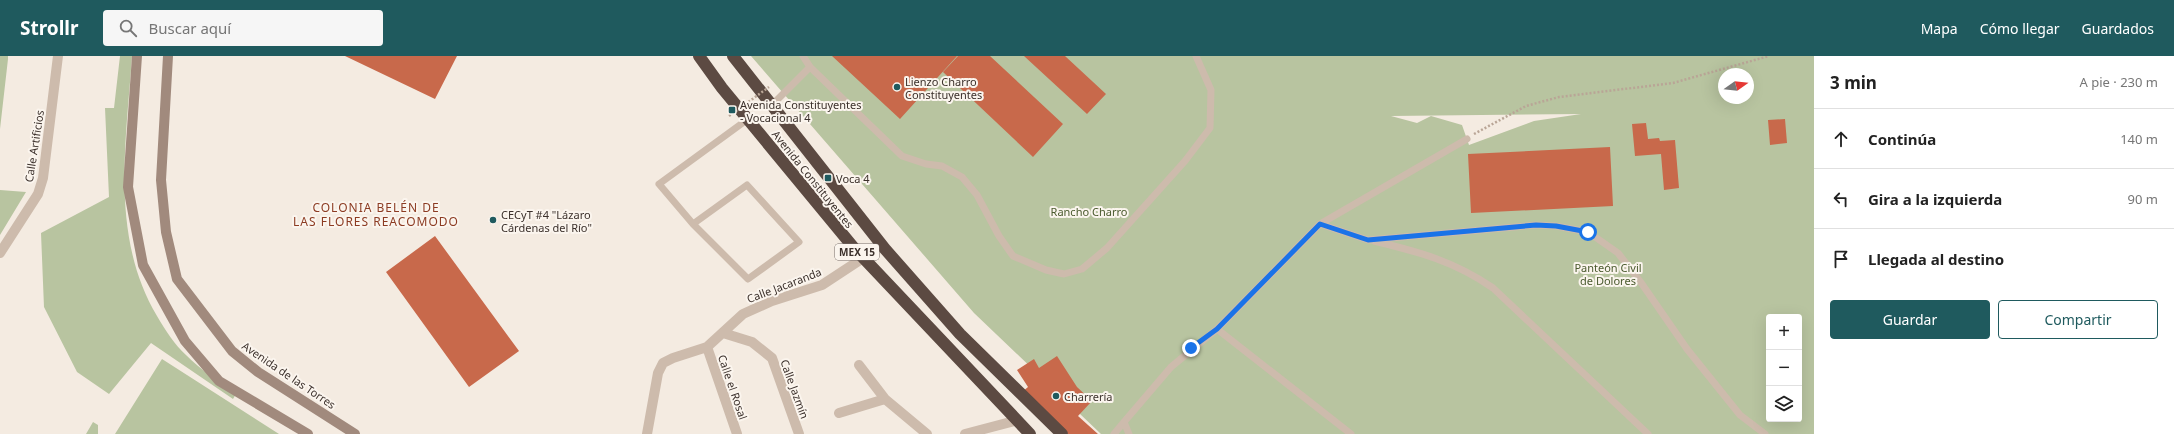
<!DOCTYPE html>
<html lang="es">
<meta charset="utf-8">
<style>
:root{--surface:#fff;--page:#f6f6f6;--text:#222;--muted:#767676;--line:#e0e0e0;--accent:#1f5a5e}
body{margin:0;font-family:"Noto Sans",sans-serif;background:var(--page);color:var(--text)}
.controls{position:absolute;right:12px;bottom:12px;display:grid;overflow:hidden;border-radius:4px;box-shadow:0 4px 16px #0002}
.controls button{width:36px;height:36px;display:grid;place-items:center;padding:0;border:0;border-bottom:1px solid var(--line);background:var(--surface);color:var(--text);font:20px sans-serif}
.compass{position:absolute;left:1718px;top:12px;width:36px;height:36px;border-radius:50%;background:var(--surface);box-shadow:0 4px 16px #0002;rotate:75deg}
.stop{position:absolute;width:12px;height:12px;margin:-9px;border:3px solid #1a73e8;border-radius:50%;background:#fff}
.stop.end{background:#1a73e8;border-color:#fff;box-shadow:0 1px 4px #0008}
.list{margin:0;padding:0;list-style:none}
h2{display:flex;justify-content:space-between;align-items:center;height:52px;margin:0;padding:0 16px;font-size:17px}
h2 small{font-size:13px;font-weight:400;color:var(--muted)}
.list li{display:grid;grid-template-columns:26px 1fr auto;gap:12px;align-items:center;box-sizing:border-box;height:60px;padding:0 16px;border-top:1px solid var(--line)}
.list b{display:block;font-size:15px;white-space:nowrap}
.list em{font-size:13px;font-style:normal;color:var(--muted)}
.actions{display:flex;gap:8px;padding:12px 16px}
.actions a{flex:1;padding:9px 0;border:1px solid var(--accent);border-radius:4px;text-align:center;font-size:14px;color:var(--accent)}
.actions .main{background:var(--accent);color:#fff}
.icon{flex:none;width:22px;height:22px;fill:none;stroke:currentColor;stroke-width:2;stroke-linecap:round;stroke-linejoin:round}
.map{position:relative;flex:none;width:1814px;height:378px;overflow:hidden}
header{display:flex;align-items:center;gap:24px;box-sizing:border-box;height:56px;padding:0 20px;background:var(--accent);color:#fff}
header strong{font-size:19px}
nav{display:flex;gap:22px;margin-inline-start:auto;font-size:14px}
.search{width:280px;height:36px;background:var(--page);display:flex;align-items:center;gap:10px;box-sizing:border-box;padding:0 14px;border-radius:4px;color:var(--muted);font-size:15px}
main{display:flex}
aside{flex:1;background:var(--surface)}
.map>svg:first-child{display:block}
.green{fill:#b8c4a0;fill-rule:evenodd}
.building{fill:#c8694b}
.lines{fill:none;stroke-linecap:round;stroke-linejoin:round}
.path{stroke:#b9a596;stroke-width:2.5;stroke-dasharray:2 2;stroke-linecap:butt}
.lane{stroke:#cdbbac;stroke-width:7}
.street{stroke:#cdbbac;stroke-width:10}
.secondary{stroke:#a18a7d;stroke-width:10}
.highway{stroke:#5c4a42;stroke-width:12}
.path-bridge{stroke:#b9a596;stroke-width:2.5;stroke-dasharray:2 2;stroke-linecap:butt}
.route{stroke:#1a73e8;stroke-width:5}
.poi-dot{fill:#1f5a5e;stroke:#fbf5ee;stroke-width:1.5}
.labels{text-anchor:middle;dominant-baseline:central;stroke-width:4;stroke-linejoin:round;paint-order:stroke}
.shield{fill:#fbf5ee;stroke:#756b66;stroke-width:1}
.shield-label{font-size:10px;font-weight:bold;fill:#3b302b}
.poi-label{font-size:11px;fill:#3b302b;stroke:#fbf5ee;text-anchor:start}
.street-label{font-size:11px;fill:#3b302b;stroke:#fbf5ee}
.park-label{font-size:11px;fill:#4a5a2e;stroke:#fbf5ee}
.neighbourhood-label{font-size:12px;letter-spacing:1px;fill:#8c3b22;stroke:#fbf5ee}
</style>
<header>
<strong>Strollr</strong>
<div class="search"><svg class="icon" aria-label="search" viewBox="0 0 24 24"><circle cx="10" cy="10" r="6"/><path d="M15 15l6 6"/></svg>Buscar aquí</div>
<nav><a>Mapa</a><a>Cómo llegar</a><a>Guardados</a></nav>
</header>
<main>
<div class="map">
<svg width="1814" height="378" viewBox="0 0 1814 378">
<rect width="100%" height="100%" fill="#f4ebe1"/>
<path class="green" d="M 0,0 L 8,0 L 8,3 L 0,73 Z
M 120,0 L 132,0 C 126,88 110,181 157,260 C 165,274 175,289 186,299 C 201,314 219,326 236,338 L 233,343 L 151,287 L 109,338 L 77,316 L 44,251 L 41,177 L 109,141 L 105,52 L 114,52 Z
M 751,0 L 1814,0 L 1814,378 L 1101,378 L 974,257 ZM 1724,18 L 1748,18 L 1748,42 L 1724,42 ZM 1581,58 L 1534,65 L 1469,89 L 1462,69 L 1431,60 L 1417,67 L 1391,60 ZM 1769,261 L 1799,261 L 1799,363 L 1769,363 Z
M 0,134 L 26,136 L 0,179 Z
M 162,303 L 279,378 L 115,378 Z
M 93,366 L 98,369 L 98,378 L 86,378 Z"/>
<path class="building" d="M 345,0 L 457,0 L 435,43 Z
M 832,0 L 957,0 L 900,63 Z
M 958,0 L 990,0 L 1063,68 L 1033,101 L 943,16 Z
M 1024,0 L 1065,0 L 1106,38 L 1087,58 Z
M 1785,63 L 1787,87 L 1770,89 L 1768,64 Z
M 1646,67 L 1648,83 L 1659,82 L 1660,85 L 1675,84 L 1679,132 L 1664,134 L 1661,98 L 1635,100 L 1632,68 Z
M 1610,91 L 1613,150 L 1471,157 L 1468,98 Z
M 435,180 L 519,295 L 469,331 L 386,216 Z
M 1057,300 L 1077,331 L 1092,345 L 1078,360 L 1098,378 L 1068,378 L 1022,336 L 1028,331 L 1017,314 L 1034,303 L 1039,312 Z"/>
<g class="lines">
<path class="path" d="M 1474,78 L 1526,50 L 1559,41 L 1673,27 L 1769,0"/>
<path class="lane" d="M 803,0 L 810,11
M 771,50 L 810,11 L 902,100 L 926,108 L 942,110 L 962,121 L 977,139 L 999,180 L 1013,200 L 1046,214 L 1064,218 L 1082,213 L 1107,192 L 1185,105 L 1210,72 L 1211,34 L 1196,0
M 693,168 L 747,129 L 799,186 L 748,223 L 693,168 L 659,128 L 748,63
M 1320,168 L 1368,184 L 1536,169 L 1556,170 L 1588,176 L 1618,197 L 1642,228 L 1687,293 L 1740,359 L 1765,378
M 1374,185 C 1419,196 1454,205 1493,232 L 1648,378
M 1217,273 L 1351,378
M 1114,378 L 1124,366
M 1129,378 L 1124,366 L 1171,311 L 1217,273 L 1320,168 L 1467,83"/>
<path class="street" d="M 0,197 L 38,138 L 43,122 L 58,0
M 723,277 L 752,286 L 772,302 L 799,378
M 707,291 L 737,378
M 859,309 L 885,343 L 927,378
M 839,357 L 885,343
M 647,378 L 658,317 L 663,307 L 673,302 L 707,291 L 743,258 L 772,245 L 822,229 L 863,202
M 965,378 L 1018,364"/>
<path class="secondary" d="M 137,0 L 128,131 L 143,209 L 185,285 L 219,325 L 308,378
M 168,0 L 161,124 L 166,176 L 177,223 L 232,295 L 258,316 L 355,378"/>
<path class="highway" d="M 699,0 L 722,32 L 854,192 L 1030,378
M 733,0 L 885,193 L 960,278 L 1062,378"/>
<path class="path-bridge" d="M 729,60 L 769,31"/>
</g>
<g class="lines">
<path class="route" d="M 1191,292 L 1217,273 L 1320,168 L 1368,184 L 1536,169 L 1556,170 L 1588,176"/>
</g>
<g class="poi-dot">
<circle cx="897" cy="31" r="4"/>
<rect x="728" y="50" width="8" height="8" rx="2"/>
<rect x="824" y="118" width="8" height="8" rx="2"/>
<circle cx="493" cy="164" r="4"/>
<circle cx="1056" cy="340" r="4"/>
</g>
<g class="labels">
<rect class="shield" x="835" y="188" width="44" height="16" rx="3"/>
<g class="shield-label">
<text x="857" y="196">MEX 15</text>
</g>
<g class="poi-label">
<text x="905" y="25">Lienzo Charro<tspan x="905" dy="13">Constituyentes</tspan></text>
<text x="740" y="48">Avenida Constituyentes<tspan x="740" dy="13">- Vocacional 4</tspan></text>
<text x="836" y="122">Voca 4</text>
<text x="501" y="158">CECyT #4 "Lázaro<tspan x="501" dy="13">Cárdenas del Río"</tspan></text>
<text x="1064" y="340">Charrería</text>
</g>
<g class="street-label">
<text transform="translate(34 90) rotate(-81)">Calle Artificios</text>
<text transform="translate(813 123) rotate(51)">Avenida Constituyentes</text>
<text transform="translate(784 229) rotate(-21)">Calle Jacaranda</text>
<text transform="translate(289 319) rotate(34)">Avenida de las Torres</text>
<text transform="translate(733 331) rotate(71)">Calle el Rosal</text>
<text transform="translate(795 333) rotate(70)">Calle Jazmín</text>
</g>
<g class="park-label">
<text x="1089" y="155">Rancho Charro</text>
<text x="1608" y="211">Panteón Civil<tspan x="1608" dy="13">de Dolores</tspan></text>
</g>
<g class="neighbourhood-label">
<text x="376" y="151">COLONIA BELÉN DE<tspan x="376" dy="14">LAS FLORES REACOMODO</tspan></text>
</g>
</g>
</svg>
<div class="controls">
<button>+</button>
<button>−</button>
<button><svg class="icon" aria-label="layers" viewBox="0 0 24 24"><path d="M12 4l9 5-9 5-9-5zM3 14l9 5 9-5"/></svg></button>
</div>
<svg class="compass" viewBox="-18 -18 36 36"><path d="M0-13l5 13h-10z" fill="#e53935"/><path d="M0 13l5-13h-10z" fill="#767676"/></svg>
<div class="stop" style="left:1588px;top:176px"></div>
<div class="stop end" style="left:1191px;top:292px"></div>
</div>
<aside>
<h2>3 min<small>A pie · 230 m</small></h2>
<ul class="list">
<li><svg class="icon" aria-label="ahead" viewBox="0 0 24 24"><path d="M12 20V5M6 11l6-6 6 6"/></svg><div><b>Continúa</b></div><em>140 m</em></li>
<li><svg class="icon" aria-label="left" viewBox="0 0 24 24"><path d="M17 20v-9H6M10 6l-5 5 5 5"/></svg><div><b>Gira a la izquierda</b></div><em>90 m</em></li>
<li><svg class="icon" aria-label="arrive" viewBox="0 0 24 24"><path d="M6 21V4h12l-3 4 3 4H6"/></svg><div><b>Llegada al destino</b></div></li>
</ul>
<div class="actions"><a class="main">Guardar</a><a>Compartir</a></div>
</aside>
</main>
